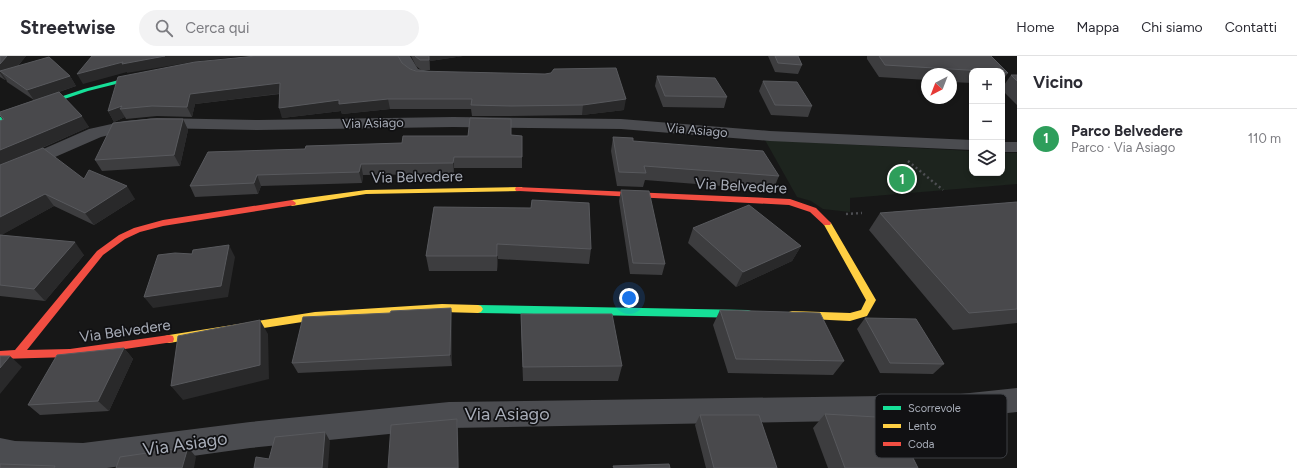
<!DOCTYPE html>
<html lang="it">
<meta charset="utf-8">
<style>
:root{--surface:#fff;--page:#f2f2f3;--text:#2b2b33;--muted:#7c7c81;--line:#e1e1e2;--accent:#b45309}
body{margin:0;font-family:Figtree,sans-serif;background:var(--page);color:var(--text)}
.controls{position:absolute;right:12px;top:12px;display:grid;overflow:hidden;border-radius:8px;box-shadow:0 2px 6px #0003}
.controls button{width:36px;height:36px;display:grid;place-items:center;padding:0;border:0;border-bottom:1px solid var(--line);background:var(--surface);color:var(--text);font:20px sans-serif}
.compass{position:absolute;left:921px;top:12px;width:36px;height:36px;border-radius:50%;background:var(--surface);box-shadow:0 2px 6px #0003;rotate:222deg}
.you{position:absolute;left:629px;top:242px;width:14px;height:14px;margin:-10px;border:3px solid #fff;border-radius:50%;background:#1a73e8;box-shadow:0 0 0 6px #1a73e833}
.badge{display:grid;place-items:center;width:26px;height:26px;border-radius:50%;background:var(--accent);color:#fff;font-size:13px;font-weight:700}
.pin{position:absolute;translate:-50% -50%;border:2px solid #fff;box-shadow:0 1px 4px #0006}
.list{margin:0;padding:0;list-style:none}
h2{display:flex;justify-content:space-between;align-items:center;height:52px;margin:0;padding:0 16px;font-size:17px}
h2 small{font-size:13px;font-weight:400;color:var(--muted)}
.list li{display:grid;grid-template-columns:26px 1fr auto;gap:12px;align-items:center;box-sizing:border-box;height:60px;padding:0 16px;border-top:1px solid var(--line)}
.list b{display:block;font-size:15px;white-space:nowrap}
.list p{margin:0;font-size:13px;white-space:nowrap;color:var(--muted)}
.list em{font-size:13px;font-style:normal;color:var(--muted)}
.icon{flex:none;width:22px;height:22px;fill:none;stroke:currentColor;stroke-width:2;stroke-linecap:round;stroke-linejoin:round}
.map{position:relative;flex:none;width:1017px;height:412px;overflow:hidden}
header{display:flex;align-items:center;gap:24px;box-sizing:border-box;height:56px;padding:0 20px;background:var(--surface);border-bottom:1px solid var(--line)}
header strong{font-size:19px}
nav{display:flex;gap:22px;margin-inline-start:auto;font-size:14px}
.search{width:280px;height:36px;background:var(--page);display:flex;align-items:center;gap:10px;box-sizing:border-box;padding:0 14px;border-radius:22px;color:var(--muted);font-size:15px}
main{display:flex}
aside{flex:1;background:var(--surface)}
.map>svg:first-child{display:block}
.green{fill:#1d241e}
.lines{fill:none;stroke-linecap:round;stroke-linejoin:round}
.path{stroke:#4d4e52;stroke-width:2.5;stroke-dasharray:2 3;stroke-linecap:butt}
.street{fill:#4b4c50;fill-rule:evenodd}
.fast{fill:#16e098;fill-rule:evenodd}
.slow{fill:#ffcf43;fill-rule:evenodd}
.jam{fill:#f24e42;fill-rule:evenodd}
.wall{fill:#3d3d3f}
.shaded-wall{fill:#29292a}
.building{fill:#49494c;stroke:#58595d}
.labels{text-anchor:middle;dominant-baseline:central;stroke-width:3.5;stroke-linejoin:round;paint-order:stroke}
.far-street-label{font-size:13px;fill:#a8adb8;stroke:#111113}
.street-label{font-size:15px;fill:#a8adb8;stroke:#111113}
.near-street-label{font-size:18px;fill:#a8adb8;stroke:#111113}
.key{fill:#111113;stroke:#3e4045;stroke-width:1}
.key-label{font-size:11px;fill:#a8adb8}
</style>
<header>
<strong>Streetwise</strong>
<div class="search"><svg class="icon" aria-label="search" viewBox="0 0 24 24"><circle cx="10" cy="10" r="6"/><path d="M15 15l6 6"/></svg>Cerca qui</div>
<nav><a>Home</a><a>Mappa</a><a>Chi siamo</a><a>Contatti</a></nav>
</header>
<main>
<div class="map">
<svg width="1017" height="412" viewBox="0 0 1017 412">
<rect width="100%" height="100%" fill="#171717"/>
<path class="green" d="M 765,84 L 972,95 L 972,117 L 1002,117 L 1002,97 L 1017,97 L 1017,128 L 850,142 L 850,156 L 823,153 L 811,145 L 797,141 Z"/>
<g class="lines">
<path class="path" d="M 908,105 L 943,134
M 846,158 L 862,157"/>
<path class="street" d="M 391,0 L 410,0 L 418,13 L 440,17 L 442,20 L 440,23 L 424,24 L 411,21 L 405,16 L 399,6 Z
M 453,61 L 621,63 L 770,75 L 972,84 L 972,94 L 770,85 L 621,73 L 453,71 L 258,74 L 157,72 L 125,75 L 101,81 L 0,125 L 0,112 L 89,73 L 125,65 L 157,62 L 258,64 Z
M 1002,86 L 1017,86 L 1017,96 L 1002,96 Z
M 1017,332 L 1017,356 L 951,363 L 449,372 L 250,392 L 107,412 L 9,412 L 0,410 L 0,382 L 15,385 L 83,387 L 250,366 L 449,346 L 951,339 Z"/>
<path class="fast" d="M 146,17 L 148,18 L 148,20 L 88,35 L 0,65 L 0,61 L 84,33 Z
M 478,249 L 748,254 L 751,255 L 753,258 L 751,261 L 748,262 L 478,257 L 475,256 L 473,253 L 475,250 Z"/>
<path class="slow" d="M 519,131 L 522,131 L 523,133 L 522,135 L 366,138 L 292,150 L 288,147 L 292,144 L 366,134 Z
M 827,164 L 831,167 L 876,244 L 867,260 L 850,265 L 789,262 L 787,259 L 789,256 L 792,255 L 850,257 L 861,254 L 866,244 L 823,167 Z
M 442,248 L 478,249 L 481,250 L 483,253 L 481,256 L 478,257 L 442,256 L 315,264 L 169,287 L 165,286 L 164,283 L 165,280 L 169,279 L 315,256 Z"/>
<path class="jam" d="M 516,131 L 790,143 L 816,152 L 831,167 L 830,169 L 824,169 L 810,156 L 789,149 L 519,135 L 516,135 L 515,133 Z
M 292,144 L 296,147 L 295,149 L 163,170 L 140,176 L 125,183 L 103,199 L 27,294 L 70,293 L 169,279 L 173,280 L 174,283 L 173,286 L 70,301 L 0,303 L 0,295 L 15,294 L 97,195 L 119,179 L 134,172 L 163,164 Z"/>
</g>
<path class="wall" d="M 0,0 L 26,0 L 17,11 L 70,20 L 76,30 L 59,36 L 89,71 L 31,97 L 84,123 L 135,143 L 94,169 L 54,150 L 1,179 L 84,199 L 45,245 L 0,240 L 0,65 L 3,64 L 0,60 L 0,56 L 34,44 L 7,26 L 6,23 L 5,24 L 0,21 Z
M 411,0 L 463,0 L 430,5 L 430,14 L 421,14 L 416,10 Z
M 768,0 L 798,0 L 802,9 L 798,18 L 775,16 Z
M 867,0 L 991,0 L 1008,17 L 1002,25 L 1002,15 L 972,15 L 972,27 L 951,26 L 951,18 L 927,18 L 927,24 L 879,21 L 867,3 Z
M 402,7 L 410,13 L 624,54 L 582,59 L 511,60 L 472,60 L 471,53 L 390,53 L 342,58 L 341,55 L 282,62 L 280,38 L 195,48 L 192,61 L 157,60 L 126,63 L 125,61 L 114,66 L 108,55 Z
M 1011,19 L 1017,19 L 1017,49 L 1002,34 L 1002,32 Z
M 657,20 L 727,41 L 724,52 L 663,51 L 655,30 Z
M 763,25 L 812,50 L 808,61 L 771,59 L 759,35 Z
M 183,63 L 188,74 L 180,110 L 102,115 L 95,104 Z
M 511,79 L 522,80 L 522,112 L 454,112 L 454,118 L 363,119 L 362,127 L 261,130 L 258,138 L 195,141 L 190,130 L 305,93 L 402,87 L 468,80 Z
M 613,81 L 633,85 L 779,120 L 773,134 L 645,124 L 643,131 L 617,130 L 611,95 Z
M 621,134 L 665,208 L 662,219 L 630,218 L 619,145 Z
M 1017,146 L 1017,267 L 953,274 L 869,174 L 880,157 Z
M 434,151 L 591,193 L 589,208 L 498,203 L 497,215 L 429,215 L 426,200 Z
M 693,172 L 801,190 L 792,205 L 736,231 L 688,187 Z
M 451,252 L 452,263 L 452,310 L 298,317 L 292,307 L 390,257 Z
M 720,254 L 844,305 L 833,319 L 728,317 L 713,269 Z
M 521,258 L 622,310 L 618,325 L 523,325 L 521,273 Z
M 865,262 L 944,308 L 933,318 L 880,317 L 857,273 Z
M 124,292 L 133,303 L 109,355 L 40,359 L 28,349 Z
M 825,358 L 918,412 L 828,412 L 813,372 Z
M 700,359 L 777,412 L 706,412 L 695,369 Z"/>
<path class="shaded-wall" d="M 7,0 L 26,0 L 8,21 L 0,15 L 6,23 L 5,24 L 0,17 L 0,8 Z
M 165,0 L 243,0 L 199,5 L 127,17 L 127,16 L 83,28 L 77,18 L 123,6 Z
M 429,0 L 463,0 L 430,5 L 430,14 Z
M 70,20 L 76,30 L 34,44 L 27,34 Z
M 280,27 L 284,37 L 195,48 L 192,61 L 187,51 L 190,38 Z
M 388,43 L 390,53 L 342,58 L 341,55 L 282,62 L 279,52 L 339,44 Z
M 626,43 L 624,54 L 582,59 L 583,49 Z
M 122,50 L 120,53 L 125,61 L 114,66 L 108,55 Z
M 82,60 L 89,71 L 0,110 L 0,94 Z
M 183,63 L 188,74 L 180,110 L 174,99 Z
M 454,101 L 454,118 L 453,107 Z
M 361,108 L 363,119 L 362,127 L 359,116 Z
M 257,119 L 261,130 L 258,138 L 254,127 Z
M 127,130 L 135,143 L 94,169 L 85,157 Z
M 45,138 L 54,150 L 0,180 L 0,161 Z
M 75,186 L 84,199 L 45,245 L 34,233 Z
M 497,188 L 498,203 L 497,215 Z
M 229,189 L 235,201 L 228,241 L 153,252 L 144,241 Z
M 801,190 L 792,205 L 736,231 L 743,216 Z
M 451,252 L 452,263 L 452,310 L 450,299 Z
M 260,264 L 268,278 L 269,323 L 183,344 L 171,330 Z
M 124,292 L 133,303 L 109,355 L 98,345 Z
M 10,300 L 22,311 L 0,338 L 0,312 Z
M 457,363 L 458,373 L 459,412 L 458,412 Z
M 325,376 L 330,385 L 328,412 L 322,412 Z
M 188,391 L 196,401 L 194,412 L 182,412 Z"/>
<path class="building" d="M 0,0 L 7,0 L 0,8 Z
M 92,0 L 165,0 L 122,8 L 123,6 L 77,18 Z
M 256,0 L 398,0 L 402,7 L 410,13 L 416,15 L 545,18 L 551,17 L 554,13 L 616,12 L 626,43 L 583,49 L 511,50 L 471,49 L 472,43 L 388,43 L 339,48 L 339,44 L 279,52 L 280,27 L 190,38 L 187,51 L 152,50 L 120,53 L 122,50 L 108,55 L 118,21 L 195,6 Z
M 415,0 L 429,0 L 429,4 L 420,4 Z
M 775,0 L 798,0 L 802,9 L 778,7 Z
M 879,0 L 991,0 L 1008,17 L 1002,16 L 1002,15 L 983,15 L 885,9 Z
M 49,1 L 70,20 L 27,34 L 0,15 Z
M 1011,19 L 1017,19 L 1017,25 Z
M 657,20 L 715,22 L 727,41 L 665,40 Z
M 763,25 L 797,26 L 812,50 L 775,49 Z
M 59,36 L 82,60 L 0,94 L 0,65 L 4,63 L 0,59 L 0,56 Z
M 470,62 L 511,63 L 511,79 L 522,80 L 522,101 L 454,101 L 453,107 L 361,108 L 359,116 L 257,119 L 254,127 L 190,130 L 208,96 L 305,93 L 306,90 L 402,87 L 403,80 L 468,80 Z
M 151,63 L 183,63 L 174,99 L 95,104 L 113,67 Z
M 613,81 L 633,82 L 633,85 L 763,95 L 779,120 L 644,110 L 646,117 L 619,116 Z
M 43,92 L 84,123 L 89,114 L 127,130 L 85,157 L 45,138 L 0,161 L 0,109 Z
M 621,134 L 649,135 L 665,208 L 633,207 Z
M 532,144 L 589,147 L 591,193 L 497,188 L 497,200 L 426,200 L 434,151 L 531,152 Z
M 1017,146 L 1017,253 L 969,257 L 880,157 Z
M 749,149 L 801,190 L 743,216 L 693,172 Z
M 0,179 L 75,186 L 34,233 L 0,229 Z
M 229,189 L 221,230 L 144,241 L 158,199 L 175,197 L 192,198 L 193,194 Z
M 451,252 L 450,299 L 292,307 L 303,261 L 390,257 L 391,255 Z
M 720,254 L 820,257 L 844,305 L 736,303 Z
M 521,258 L 612,258 L 622,310 L 523,311 Z
M 865,262 L 916,263 L 944,308 L 890,307 Z
M 260,264 L 260,309 L 171,330 L 178,280 Z
M 124,292 L 98,345 L 28,349 L 57,299 Z
M 0,300 L 10,300 L 0,312 Z
M 825,358 L 893,362 L 918,412 L 845,412 Z
M 700,359 L 759,359 L 777,412 L 714,412 Z
M 457,363 L 458,412 L 388,412 L 391,369 Z
M 325,376 L 322,412 L 254,412 L 256,401 L 269,403 L 275,381 Z
M 188,391 L 182,412 L 116,412 L 120,401 Z
M 0,408 L 1,408 L 55,410 L 54,412 L 0,412 Z
M 669,408 L 670,412 L 614,412 L 613,410 Z"/>
<g class="labels">
<g class="far-street-label">
<text transform="translate(373 67) rotate(-1)">Via Asiago</text>
<text transform="translate(697 74) rotate(5)">Via Asiago</text>
</g>
<g class="street-label">
<text transform="translate(417 121) rotate(-1)">Via Belvedere</text>
<text transform="translate(741 130) rotate(3)">Via Belvedere</text>
<text transform="translate(125 275) rotate(-8)">Via Belvedere</text>
</g>
<g class="near-street-label">
<text x="507" y="358">Via Asiago</text>
<text transform="translate(185 388) rotate(-8)">Via Asiago</text>
</g>
</g>
<rect x="875" y="338" width="132" height="64" rx="6" class="key"/>
<rect x="883" y="350" width="18" height="4" fill="#16e098"/>
<rect x="883" y="368" width="18" height="4" fill="#ffcf43"/>
<rect x="883" y="386" width="18" height="4" fill="#f24e42"/>
<g class="key-label">
<text x="908" y="356">Scorrevole</text>
<text x="908" y="374">Lento</text>
<text x="908" y="392">Coda</text>
</g>
</svg>
<div class="controls">
<button>+</button>
<button>−</button>
<button><svg class="icon" aria-label="layers" viewBox="0 0 24 24"><path d="M12 4l9 5-9 5-9-5zM3 14l9 5 9-5"/></svg></button>
</div>
<svg class="compass" viewBox="-18 -18 36 36"><path d="M0-13l5 13h-10z" fill="#e53935"/><path d="M0 13l5-13h-10z" fill="#7c7c81"/></svg>
<div class="you"></div>
<div class="pin badge" style="left:902px;top:123px;background:#2e9e5b">1</div>
</div>
<aside>
<h2>Vicino<small></small></h2>
<ul class="list">
<li><span class="badge" style="background:#2e9e5b">1</span><div><b>Parco Belvedere</b><p>Parco · Via Asiago</p></div><em>110 m</em></li>
</ul>
</aside>
</main>
